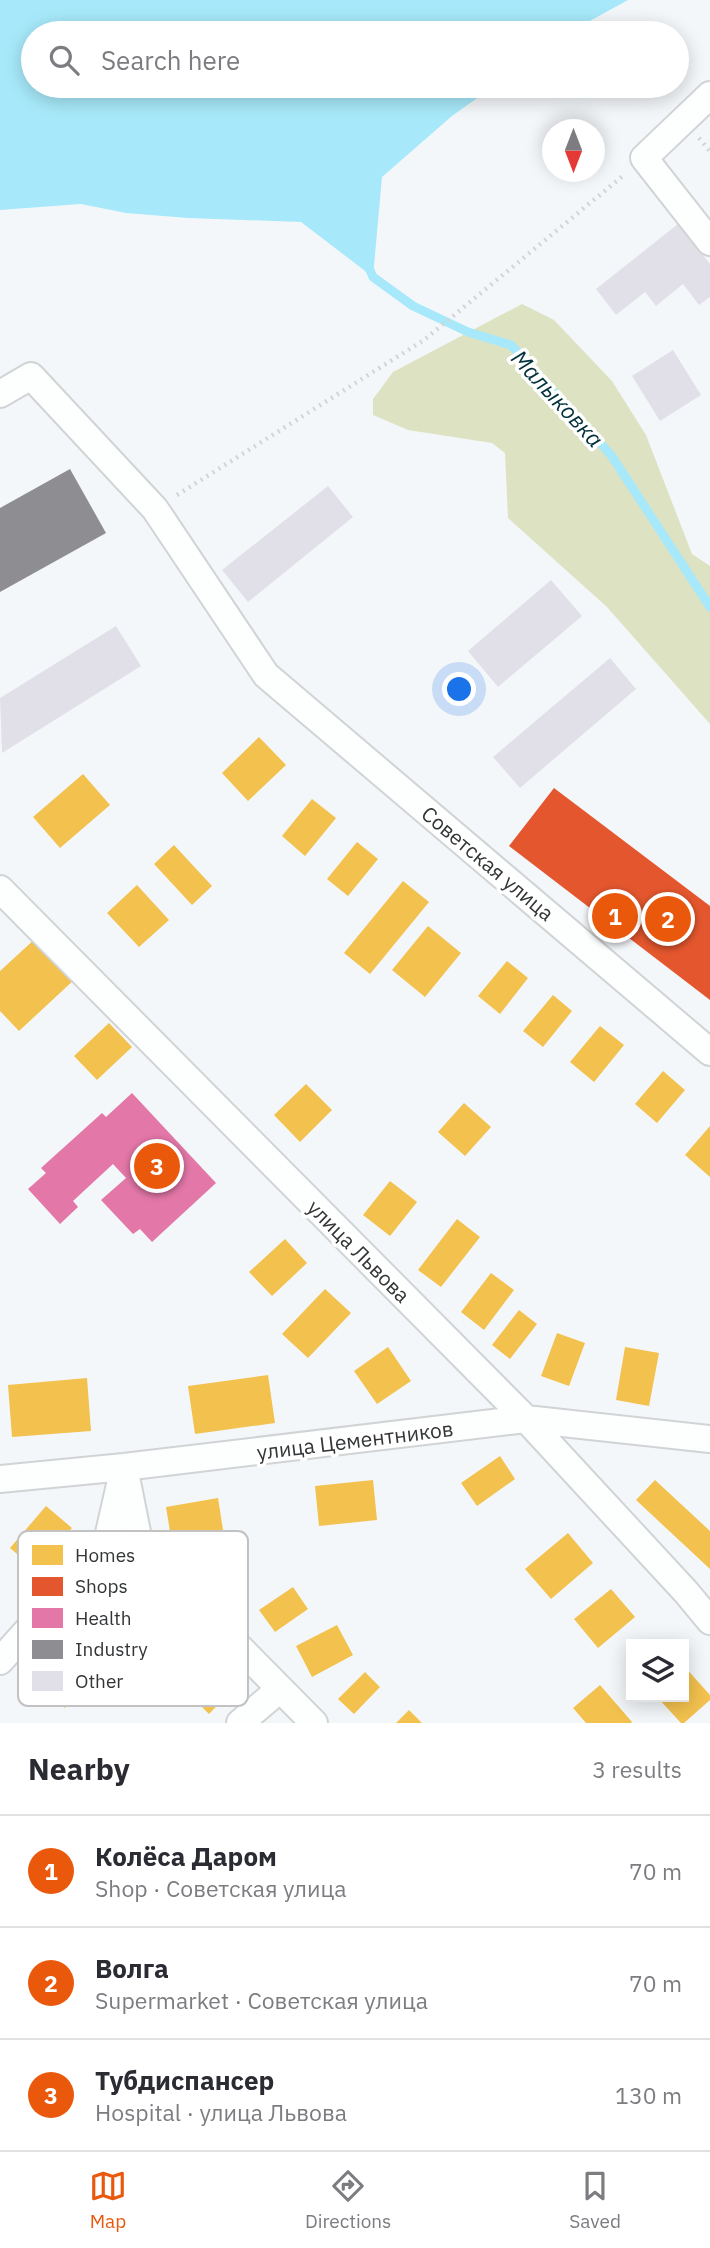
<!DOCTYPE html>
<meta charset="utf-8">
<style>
:root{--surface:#fff;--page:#f2f2f3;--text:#2b2b33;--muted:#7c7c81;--line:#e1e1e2;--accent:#ea580c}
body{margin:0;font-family:"IBM Plex Sans",sans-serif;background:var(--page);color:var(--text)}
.controls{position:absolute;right:21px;bottom:21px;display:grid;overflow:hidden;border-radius:0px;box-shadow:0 4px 18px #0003}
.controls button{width:63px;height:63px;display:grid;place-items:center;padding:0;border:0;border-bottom:2px solid var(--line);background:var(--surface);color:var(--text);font:35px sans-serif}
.compass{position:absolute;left:542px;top:119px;width:63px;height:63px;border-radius:50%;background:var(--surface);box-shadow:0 4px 18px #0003;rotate:180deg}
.you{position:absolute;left:460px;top:690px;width:24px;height:24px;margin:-18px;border:5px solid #fff;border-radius:50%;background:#1a73e8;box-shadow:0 0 0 10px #1a73e833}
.badge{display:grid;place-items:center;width:46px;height:46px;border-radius:50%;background:var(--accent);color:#fff;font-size:23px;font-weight:700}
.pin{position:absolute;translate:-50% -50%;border:4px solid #fff;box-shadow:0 2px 7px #0006}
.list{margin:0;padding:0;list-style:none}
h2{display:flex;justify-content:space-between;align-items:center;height:91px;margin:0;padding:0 28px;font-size:30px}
h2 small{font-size:23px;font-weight:400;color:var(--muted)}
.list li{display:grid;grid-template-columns:46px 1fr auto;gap:21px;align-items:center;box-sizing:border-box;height:112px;padding:0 28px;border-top:2px solid var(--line)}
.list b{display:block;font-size:26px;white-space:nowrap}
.list p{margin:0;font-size:23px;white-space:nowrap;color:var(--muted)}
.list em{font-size:23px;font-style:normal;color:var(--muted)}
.icon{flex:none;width:38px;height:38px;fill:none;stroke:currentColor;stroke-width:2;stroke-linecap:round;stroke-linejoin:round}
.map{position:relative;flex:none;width:710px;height:1723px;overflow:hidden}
.search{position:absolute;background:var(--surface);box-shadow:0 4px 18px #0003;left:21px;right:21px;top:21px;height:77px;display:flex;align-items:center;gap:18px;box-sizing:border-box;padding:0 24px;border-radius:38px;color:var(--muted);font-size:26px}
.sheet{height:427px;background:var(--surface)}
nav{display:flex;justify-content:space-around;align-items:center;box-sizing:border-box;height:98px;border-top:2px solid var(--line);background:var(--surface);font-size:19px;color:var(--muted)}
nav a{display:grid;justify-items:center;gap:4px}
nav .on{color:var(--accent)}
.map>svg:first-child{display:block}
.green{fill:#dde2c2}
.water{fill:#a7e9fa}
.homes{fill:#f2c14e}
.shops{fill:#e4572e}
.health{fill:#e377a8}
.industry{fill:#8d8d92}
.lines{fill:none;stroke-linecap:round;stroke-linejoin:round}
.stream{stroke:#a7e9fa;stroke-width:9}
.building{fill:#e1e0e9}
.minor-casing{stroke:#d1d3d5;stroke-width:30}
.path{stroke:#d4d4d5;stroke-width:4.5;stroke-dasharray:2 5;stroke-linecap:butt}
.minor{stroke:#fdfefe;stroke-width:26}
.labels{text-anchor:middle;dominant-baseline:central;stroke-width:7;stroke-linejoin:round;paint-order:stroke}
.street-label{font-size:21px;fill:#333537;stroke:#fff}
.water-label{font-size:23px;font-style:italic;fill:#02313b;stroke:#fff}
.key{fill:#fff;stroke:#c2c2c3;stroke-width:2}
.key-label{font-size:19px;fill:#333537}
</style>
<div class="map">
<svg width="710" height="1723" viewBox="0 0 710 1723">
<rect width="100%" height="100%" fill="#f4f7fa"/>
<path class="green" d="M 522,304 L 554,320 L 612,381 L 646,435 L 692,554 L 710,566 L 710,724 L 607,607 L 508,518 L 505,453 L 492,443 L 408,430 L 373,415 L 373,399 L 393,372 Z"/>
<path class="water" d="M 0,0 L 628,0 L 568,33 L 33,33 L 33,86 L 494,86 L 452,116 L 382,177 L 373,277 L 301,222 L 188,218 L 126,213 L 81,204 L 0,210 Z"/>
<path class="homes" d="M 259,737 L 286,765 L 248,801 L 222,773 Z
M 83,774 L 110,805 L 60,848 L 33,817 Z
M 312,799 L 336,818 L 305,856 L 282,836 Z
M 357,842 L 378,859 L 348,896 L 327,879 Z
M 174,845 L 212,886 L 192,905 L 154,864 Z
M 403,881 L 429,902 L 370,974 L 344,953 Z
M 137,885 L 169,920 L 139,947 L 107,913 Z
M 428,926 L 461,953 L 425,997 L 392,970 Z
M 37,937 L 75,979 L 19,1031 L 0,1011 L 0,971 Z
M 507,961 L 528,978 L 500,1014 L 478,996 Z
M 553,995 L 572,1011 L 543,1047 L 523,1031 Z
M 109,1023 L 132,1047 L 97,1080 L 74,1056 Z
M 600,1026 L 624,1045 L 594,1082 L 570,1062 Z
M 663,1071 L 685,1090 L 657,1123 L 635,1104 Z
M 306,1084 L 332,1110 L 300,1142 L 274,1115 Z
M 464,1103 L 491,1127 L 465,1156 L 438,1132 Z
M 710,1126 L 710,1177 L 685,1155 Z
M 390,1181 L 417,1202 L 390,1236 L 363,1215 Z
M 457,1219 L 480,1237 L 441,1287 L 418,1270 Z
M 285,1239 L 307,1263 L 272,1296 L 249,1272 Z
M 491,1273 L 514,1290 L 484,1330 L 461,1312 Z
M 325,1289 L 351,1313 L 308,1358 L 282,1334 Z
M 519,1310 L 537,1324 L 510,1359 L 492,1345 Z
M 557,1333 L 585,1343 L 569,1386 L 541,1376 Z
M 388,1347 L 411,1381 L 377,1404 L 354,1371 Z
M 625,1347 L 659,1353 L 649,1406 L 616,1400 Z
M 268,1375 L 275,1423 L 195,1434 L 188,1386 Z
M 87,1378 L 91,1431 L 12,1437 L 8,1385 Z
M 500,1456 L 515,1479 L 477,1506 L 461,1483 Z
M 373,1480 L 377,1520 L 319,1526 L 315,1486 Z
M 655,1480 L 710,1531 L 710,1569 L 636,1500 Z
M 218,1498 L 224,1536 L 172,1544 L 166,1507 Z
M 46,1506 L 72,1528 L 36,1570 L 10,1548 Z
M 568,1533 L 593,1563 L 551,1599 L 525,1569 Z
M 293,1587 L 308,1609 L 275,1632 L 259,1610 Z
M 611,1589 L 635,1617 L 598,1648 L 574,1619 Z
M 337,1625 L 353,1655 L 312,1677 L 296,1646 Z
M 37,1655 L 81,1686 L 65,1708 L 22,1676 Z
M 216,1657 L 241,1681 L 209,1714 L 185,1690 Z
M 684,1666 L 710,1695 L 710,1700 L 684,1723 L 681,1723 L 657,1697 L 684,1697 Z
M 365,1672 L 380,1687 L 354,1714 L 338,1699 Z
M 600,1685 L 632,1722 L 631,1723 L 586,1723 L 573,1708 Z
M 409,1710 L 422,1723 L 396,1723 Z"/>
<path class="shops" d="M 554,788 L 710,906 L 710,1000 L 509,846 Z"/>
<path class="health" d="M 132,1093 L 216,1183 L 152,1242 L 140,1229 L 133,1234 L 101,1200 L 126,1178 L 113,1164 L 73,1201 L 78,1207 L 60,1224 L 28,1189 L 46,1173 L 41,1168 L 102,1113 L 106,1117 Z"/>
<path class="industry" d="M 70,469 L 106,533 L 0,592 L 0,508 Z"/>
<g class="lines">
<path class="stream" d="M 369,268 L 373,277 L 413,306 L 468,332 L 511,345 L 611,455 L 710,607"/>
</g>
<path class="building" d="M 678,224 L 710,264 L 710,297 L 699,305 L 683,284 L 656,306 L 645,292 L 616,315 L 596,289 Z
M 673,350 L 701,395 L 660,421 L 632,376 Z
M 328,486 L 353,517 L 248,602 L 222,570 Z
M 551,580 L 582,616 L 498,687 L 468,651 Z
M 116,626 L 141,666 L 2,753 L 0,698 Z
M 610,658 L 636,689 L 520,788 L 493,757 Z"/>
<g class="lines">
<g class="minor-casing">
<path id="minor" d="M 710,95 L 644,158 L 710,242
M 0,394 L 31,376 L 155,509 L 266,675 L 710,1052
M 0,889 L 526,1419 L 686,1592 L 710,1621
M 124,1467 L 140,1547 L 314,1723
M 0,1479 L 124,1467 L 526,1419 L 710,1439
M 0,1661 L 107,1542 L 122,1476
M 240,1723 L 280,1689"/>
</g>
<path class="path" d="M 699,138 L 710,151
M 177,495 L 424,340 L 624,175"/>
<use href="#minor" class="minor"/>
</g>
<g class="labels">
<g class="street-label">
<text transform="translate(488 863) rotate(40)">Советская улица</text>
<text transform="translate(359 1251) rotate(45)">улица Львова</text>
<text transform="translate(355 1440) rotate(-7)">улица Цементников</text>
</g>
<g class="water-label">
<text transform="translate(558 398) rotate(47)">Малыковка</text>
</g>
</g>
<rect x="18" y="1531" width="230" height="175" rx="10" class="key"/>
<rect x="32" y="1545" width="31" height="20" fill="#f2c14e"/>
<rect x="32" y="1577" width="31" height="19" fill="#e4572e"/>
<rect x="32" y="1608" width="31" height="20" fill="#e377a8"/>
<rect x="32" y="1640" width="31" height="19" fill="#8d8d92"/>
<rect x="32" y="1671" width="31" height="20" fill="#e1e0e9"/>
<g class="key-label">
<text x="75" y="1562">Homes</text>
<text x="75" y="1593">Shops</text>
<text x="75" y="1625">Health</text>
<text x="75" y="1656">Industry</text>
<text x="75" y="1688">Other</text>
</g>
</svg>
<div class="controls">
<button><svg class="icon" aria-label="layers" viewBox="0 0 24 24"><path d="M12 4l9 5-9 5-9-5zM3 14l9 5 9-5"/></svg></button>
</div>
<svg class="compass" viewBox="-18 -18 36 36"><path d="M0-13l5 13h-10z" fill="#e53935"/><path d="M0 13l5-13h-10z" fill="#7c7c81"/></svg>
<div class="you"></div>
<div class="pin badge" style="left:615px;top:916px">1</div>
<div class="pin badge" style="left:668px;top:919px">2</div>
<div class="pin badge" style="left:157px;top:1166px">3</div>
<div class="search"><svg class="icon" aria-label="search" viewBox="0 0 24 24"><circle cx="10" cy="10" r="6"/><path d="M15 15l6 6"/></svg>Search here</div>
</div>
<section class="sheet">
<h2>Nearby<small>3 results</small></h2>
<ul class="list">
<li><span class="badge">1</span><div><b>Колёса Даром</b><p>Shop · Советская улица</p></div><em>70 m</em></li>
<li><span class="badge">2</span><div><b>Волга</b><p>Supermarket · Советская улица</p></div><em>70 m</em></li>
<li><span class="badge">3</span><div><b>Тубдиспансер</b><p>Hospital · улица Львова</p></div><em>130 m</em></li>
</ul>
</section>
<nav>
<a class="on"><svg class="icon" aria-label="map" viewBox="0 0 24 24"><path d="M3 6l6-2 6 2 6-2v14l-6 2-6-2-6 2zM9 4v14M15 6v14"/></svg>Map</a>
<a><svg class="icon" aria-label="directions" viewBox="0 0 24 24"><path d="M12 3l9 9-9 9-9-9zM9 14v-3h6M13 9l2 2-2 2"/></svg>Directions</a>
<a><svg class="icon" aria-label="saved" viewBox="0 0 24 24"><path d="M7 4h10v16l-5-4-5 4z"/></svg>Saved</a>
</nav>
